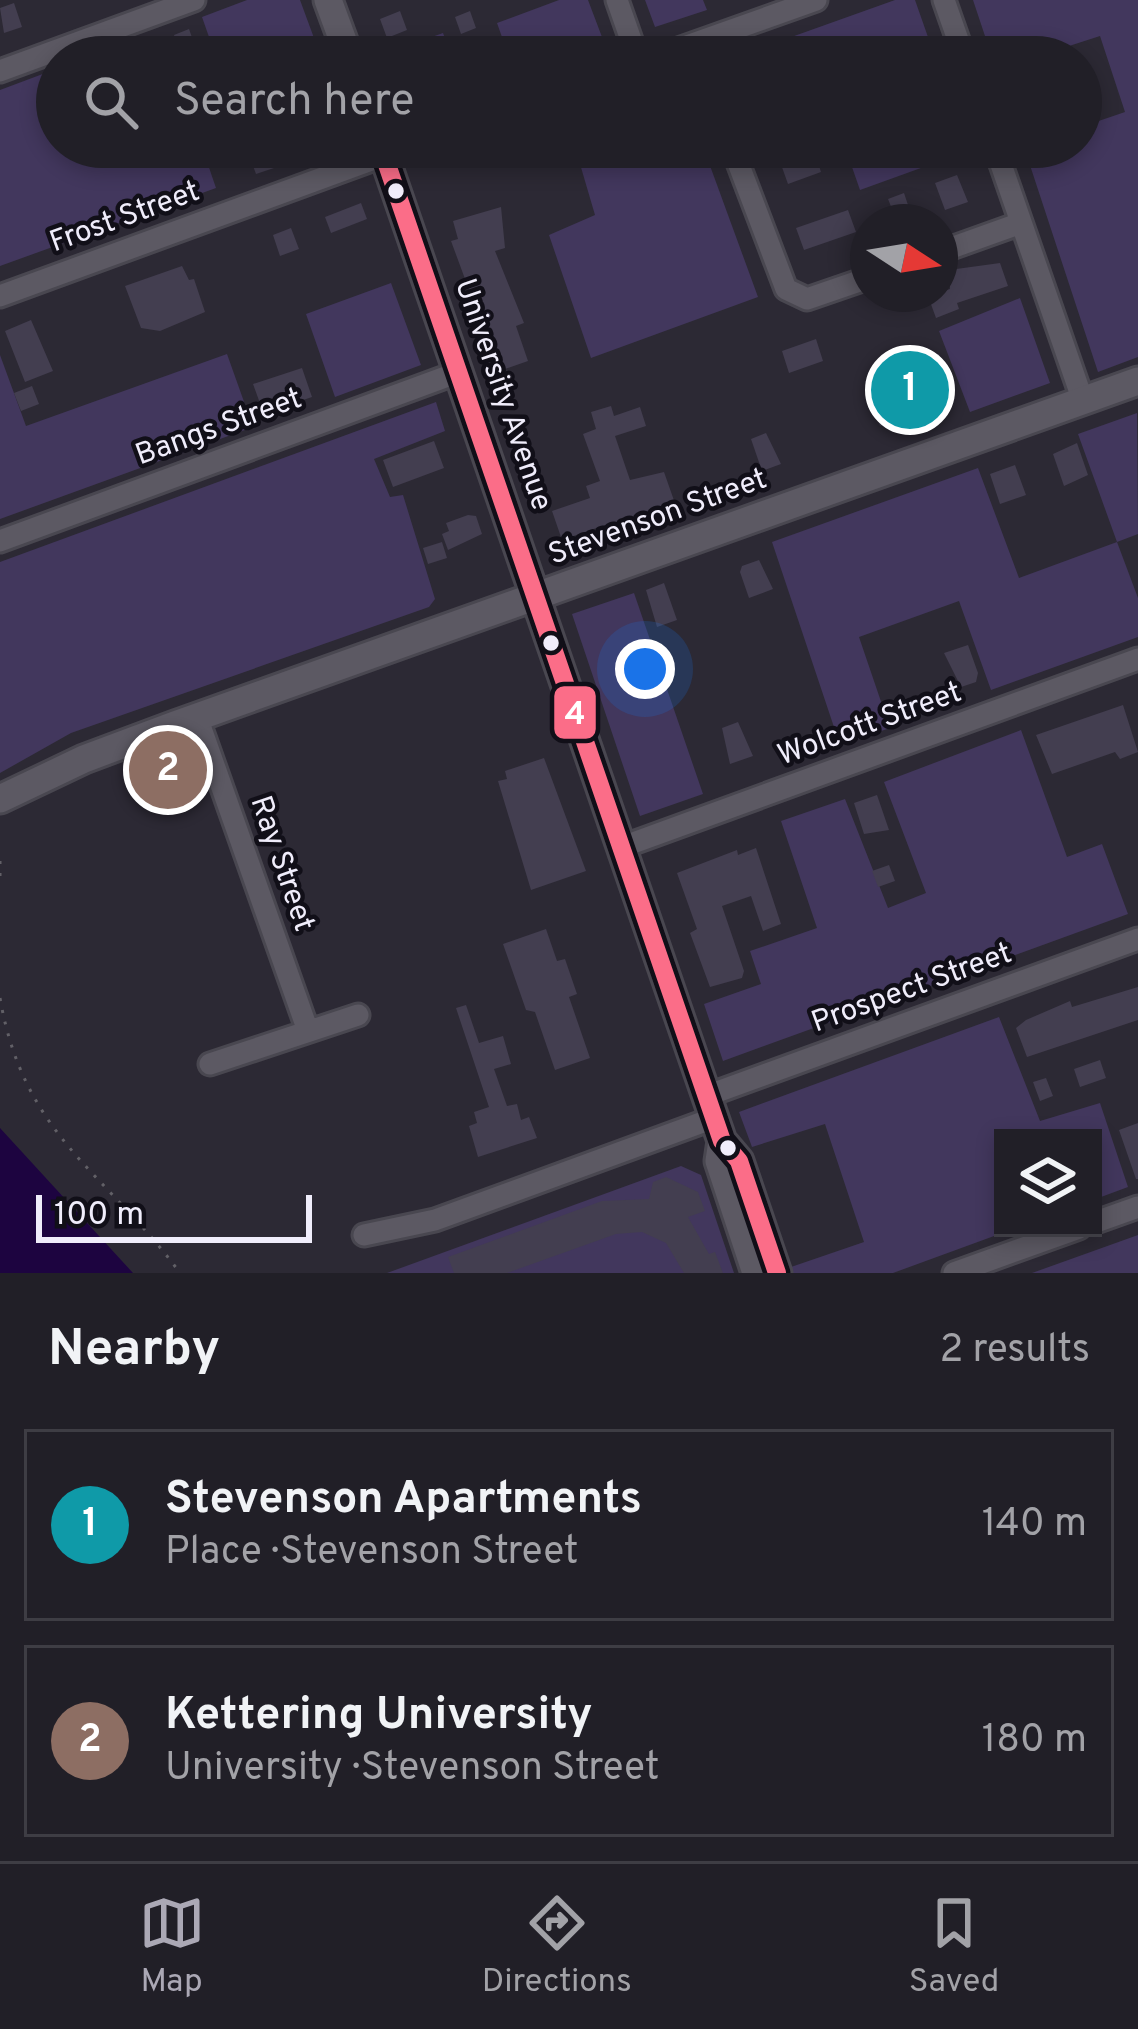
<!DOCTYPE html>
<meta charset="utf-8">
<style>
:root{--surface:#211f27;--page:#2d2c33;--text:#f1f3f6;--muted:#a2a2a7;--line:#3e3d44;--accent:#aba8b5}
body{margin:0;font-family:Overpass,sans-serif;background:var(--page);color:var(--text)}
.controls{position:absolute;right:36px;bottom:36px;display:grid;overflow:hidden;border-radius:0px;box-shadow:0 6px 18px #0003}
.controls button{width:108px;height:108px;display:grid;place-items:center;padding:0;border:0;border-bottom:3px solid var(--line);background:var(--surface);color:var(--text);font:60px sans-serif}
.compass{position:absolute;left:850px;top:204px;width:108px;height:108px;border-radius:50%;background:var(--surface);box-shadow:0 6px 18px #0003;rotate:102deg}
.scale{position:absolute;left:36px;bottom:30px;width:276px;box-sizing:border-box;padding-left:12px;border:6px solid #f0edfb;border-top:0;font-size:33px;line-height:42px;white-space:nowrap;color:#f0edfb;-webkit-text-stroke:9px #110f18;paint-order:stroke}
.you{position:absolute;left:645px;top:669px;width:42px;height:42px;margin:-30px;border:9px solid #fff;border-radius:50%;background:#1a73e8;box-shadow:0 0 0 18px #1a73e833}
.badge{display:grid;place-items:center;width:78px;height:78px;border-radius:50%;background:var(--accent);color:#fff;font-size:39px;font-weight:700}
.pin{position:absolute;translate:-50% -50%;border:6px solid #fff;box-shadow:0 3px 12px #0006}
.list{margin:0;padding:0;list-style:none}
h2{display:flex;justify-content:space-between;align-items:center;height:156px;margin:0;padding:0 48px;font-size:51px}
h2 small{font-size:39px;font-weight:400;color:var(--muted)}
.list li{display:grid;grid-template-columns:78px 1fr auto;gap:36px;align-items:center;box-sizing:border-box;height:192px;margin:0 24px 24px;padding:0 24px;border:3px solid var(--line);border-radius:0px}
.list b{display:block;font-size:45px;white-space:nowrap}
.list p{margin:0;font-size:39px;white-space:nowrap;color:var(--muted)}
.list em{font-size:39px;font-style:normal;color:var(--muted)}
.icon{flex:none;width:66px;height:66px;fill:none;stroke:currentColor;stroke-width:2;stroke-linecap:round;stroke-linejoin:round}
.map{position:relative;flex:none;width:1138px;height:1273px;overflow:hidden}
.search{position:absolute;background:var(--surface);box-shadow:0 6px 18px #0003;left:36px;right:36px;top:36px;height:132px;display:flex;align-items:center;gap:30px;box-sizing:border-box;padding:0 42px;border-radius:66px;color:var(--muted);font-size:45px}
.sheet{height:588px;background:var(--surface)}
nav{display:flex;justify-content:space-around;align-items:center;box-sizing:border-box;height:168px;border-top:3px solid var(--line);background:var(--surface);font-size:33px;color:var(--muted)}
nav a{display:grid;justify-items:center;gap:6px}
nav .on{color:var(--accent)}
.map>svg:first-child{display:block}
.green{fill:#42375d}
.water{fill:#1d0440}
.building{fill:#433e50}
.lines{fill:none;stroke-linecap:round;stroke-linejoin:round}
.minor-casing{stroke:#494750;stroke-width:27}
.tertiary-casing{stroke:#494750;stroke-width:33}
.path{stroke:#626067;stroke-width:3;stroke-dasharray:3 9;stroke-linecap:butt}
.minor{stroke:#5c5963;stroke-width:21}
.tertiary{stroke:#5c5963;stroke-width:27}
.bus-1-casing{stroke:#110f18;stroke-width:27}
.bus-1{stroke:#fb6d88;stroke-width:18}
.bus-dot{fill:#f0edfb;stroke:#110f18;stroke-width:4.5}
.labels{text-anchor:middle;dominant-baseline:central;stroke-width:9;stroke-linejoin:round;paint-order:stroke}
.street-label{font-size:30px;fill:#f0edfb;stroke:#110f18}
.line-badge{stroke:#110f18;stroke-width:4.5}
.badge-label{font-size:33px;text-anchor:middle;font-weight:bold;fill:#fff}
</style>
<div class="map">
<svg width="1138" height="1273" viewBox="0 0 1138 1273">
<rect width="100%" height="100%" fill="#2c2934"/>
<path class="green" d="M 247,0 L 300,0 L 321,57 L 216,57 L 202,17 Z
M 559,0 L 588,0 L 605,45 L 572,57 L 509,57 L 497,23 Z
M 645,0 L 703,0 L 707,10 L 655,27 Z
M 895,0 L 915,0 L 935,57 L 735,57 Z
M 973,0 L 1138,0 L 1138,357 L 1098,372 L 1024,147 L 1081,147 L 1081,127 L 1125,112 L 1100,36 L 1035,57 L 992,57 Z
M 443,33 L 452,57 L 376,57 Z
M 48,72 L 57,99 L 57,147 L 73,147 L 77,158 L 112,147 L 202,147 L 216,188 L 0,266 L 0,90 Z
M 276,147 L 347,147 L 281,164 Z
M 575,147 L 655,147 L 662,165 L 705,152 L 758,297 L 591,358 L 549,235 L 595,215 Z
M 845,147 L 967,147 L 968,151 L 860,190 Z
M 391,283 L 421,365 L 335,397 L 306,314 Z
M 1020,298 L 1050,383 L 970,412 L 939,331 Z
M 227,354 L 253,427 L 0,519 L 0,355 L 26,426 Z
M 436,402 L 445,431 L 374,459 L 390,497 L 403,495 L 435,599 L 429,607 L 71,733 L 0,773 L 0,562 Z
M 1137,413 L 1138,534 L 1117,542 L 1138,598 L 1138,637 L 991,690 L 959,601 L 859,637 L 890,728 L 840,745 L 772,542 L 978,468 L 1019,578 L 1117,542 L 1078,434 Z
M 634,593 L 703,794 L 640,816 L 572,614 Z
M 1021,730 L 1067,857 L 1102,844 L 1128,914 L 723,1061 L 704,1004 L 761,984 L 750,951 L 817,928 L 781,821 L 845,799 L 888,908 L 926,893 L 884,782 Z
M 999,1017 L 1040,1121 L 1100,1103 L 1128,1187 L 1093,1200 L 1093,1138 L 1003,1138 L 1003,1228 L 1016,1228 L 893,1273 L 793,1273 L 791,1267 L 864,1242 L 825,1124 L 752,1147 L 739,1112 Z
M 681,1166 L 701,1175 L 734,1273 L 387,1273 Z
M 1138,1235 L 1138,1273 L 1032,1273 Z"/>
<path class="water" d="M 0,1128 L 133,1273 L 0,1273 Z"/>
<path class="building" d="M 14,3 L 22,27 L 4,33 L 0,8 Z
M 400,11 L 407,30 L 387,38 L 380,19 Z
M 470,11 L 476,28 L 461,34 L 455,17 Z
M 189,29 L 199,57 L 181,57 L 174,35 Z
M 246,147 L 270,147 L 277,167 L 256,174 Z
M 803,147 L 813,147 L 821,172 L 788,184 L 778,156 Z
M 957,175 L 968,202 L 945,210 L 935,183 Z
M 904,193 L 911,214 L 896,219 L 888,199 Z
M 361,203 L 367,219 L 331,233 L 325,217 Z
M 501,207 L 505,248 L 495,251 L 524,323 L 516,326 L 528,361 L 499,371 L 451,241 L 458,239 L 453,221 Z
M 848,210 L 856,232 L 804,250 L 796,228 Z
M 291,228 L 299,249 L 280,256 L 273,235 Z
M 1000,263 L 1008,286 L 957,303 L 959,309 L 936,318 L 928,296 L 950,289 L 949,270 Z
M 182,266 L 189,280 L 194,279 L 205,312 L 160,331 L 141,328 L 125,286 Z
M 31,320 L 53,371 L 25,382 L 5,331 Z
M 816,339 L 823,361 L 789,373 L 782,351 Z
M 939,354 L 955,399 L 880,426 L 865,381 Z
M 302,368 L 312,397 L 268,412 L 261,406 L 253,384 Z
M 32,386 L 39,404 L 21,411 L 14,393 Z
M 611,406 L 614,416 L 640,407 L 646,426 L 615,436 L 630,480 L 664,472 L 677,509 L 608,533 L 605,525 L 562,540 L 552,511 L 590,498 L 586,486 L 600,481 L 583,434 L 596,429 L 591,412 Z
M 766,433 L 781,464 L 762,471 L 751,439 Z
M 434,441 L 444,468 L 393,487 L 383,460 Z
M 1077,443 L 1088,475 L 1064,486 L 1053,454 Z
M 1015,465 L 1026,495 L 1000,504 L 990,474 Z
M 468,515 L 476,516 L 482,534 L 448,550 L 442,534 L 449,531 L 446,523 Z
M 442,542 L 447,558 L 428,564 L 423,548 Z
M 759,560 L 773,589 L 749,598 L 740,572 L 742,566 Z
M 664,583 L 677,620 L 657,627 L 646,590 Z
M 968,645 L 978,673 L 976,682 L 961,687 L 944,653 Z
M 1123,705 L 1138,752 L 1120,759 L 1115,752 L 1052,774 L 1036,735 Z
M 738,722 L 753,756 L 730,764 L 722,728 Z
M 544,758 L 586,871 L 531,890 L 498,781 L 507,779 L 505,771 Z
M 877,795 L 889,830 L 864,834 L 854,803 Z
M 756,848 L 781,924 L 763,931 L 751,896 L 722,906 L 744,971 L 742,978 L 710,987 L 690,933 L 697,929 L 677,873 L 737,850 L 738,855 Z
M 889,865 L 895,881 L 878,887 L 872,871 Z
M 546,929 L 557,961 L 565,959 L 577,994 L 569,997 L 590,1058 L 555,1070 L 535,1012 L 526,1010 L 503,944 Z
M 1138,987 L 1138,1020 L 1027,1057 L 1016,1028 L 1026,1020 L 1070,1001 L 1072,1007 Z
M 466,1005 L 479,1043 L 503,1036 L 511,1064 L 494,1069 L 507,1106 L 517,1104 L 521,1120 L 529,1117 L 537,1138 L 478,1157 L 469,1126 L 477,1123 L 474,1112 L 489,1107 L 456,1008 Z
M 1100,1060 L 1106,1078 L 1080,1087 L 1074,1069 Z
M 1046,1078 L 1053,1096 L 1040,1101 L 1033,1082 Z
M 1138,1123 L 1138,1179 L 1136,1179 L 1119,1130 Z
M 666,1177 L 698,1192 L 705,1211 L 688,1217 L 709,1254 L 715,1252 L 723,1273 L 684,1273 L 666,1243 L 642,1232 L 616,1234 L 507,1273 L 454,1273 L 448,1257 L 602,1201 L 649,1199 L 653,1182 Z"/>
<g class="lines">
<g class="minor-casing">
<path id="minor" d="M 617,0 L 637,57
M 944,0 L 964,57
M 656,57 L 816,0
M 0,71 L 194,0
M 732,147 L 786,289 L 807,299 L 868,278
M 995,147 L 1083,401
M 940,252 L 1021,223
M 0,296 L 407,147
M 0,541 L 459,372
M 197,717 L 308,1031
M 622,847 L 1138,659
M 210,1064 L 358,1015
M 706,1096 L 1138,939
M 1093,1223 L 1138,1207
M 364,1235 L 435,1220 L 714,1118
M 954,1273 L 1079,1228"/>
</g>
<g class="tertiary-casing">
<path id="tertiary" d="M 328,0 L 349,57
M 381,147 L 722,1141 L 719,1161 L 756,1273
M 0,799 L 84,759 L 175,725 L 1138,381
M 722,1141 L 739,1161 L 777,1273"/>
</g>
<path class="path" d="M 0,861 L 0,885
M 0,998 C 24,1137 105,1171 180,1273"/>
<use href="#minor" class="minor"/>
<use href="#tertiary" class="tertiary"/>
<g class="bus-1-casing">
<path id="bus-1" d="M 381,147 L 722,1141 L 739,1161 L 777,1273"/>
</g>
<use href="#bus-1" class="bus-1"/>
</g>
<g class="bus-dot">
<circle cx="396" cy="191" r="10"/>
<circle cx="551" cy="643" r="10"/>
<circle cx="728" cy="1148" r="10"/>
</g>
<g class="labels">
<g class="street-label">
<text transform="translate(125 218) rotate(-20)">Frost Street</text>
<text transform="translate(502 395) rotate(71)">University Avenue</text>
<text transform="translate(219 428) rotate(-20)">Bangs Street</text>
<text transform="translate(658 518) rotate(-20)">Stevenson Street</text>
<text transform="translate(870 725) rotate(-20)">Wolcott Street</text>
<text transform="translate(281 864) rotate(71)">Ray Street</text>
<text transform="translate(912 989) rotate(-20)">Prospect Street</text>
</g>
</g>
<rect class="line-badge" x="552" y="684" width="46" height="57" rx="12" fill="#fb6d88"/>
<g class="badge-label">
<text x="575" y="724">4</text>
</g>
</svg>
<div class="controls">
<button><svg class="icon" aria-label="layers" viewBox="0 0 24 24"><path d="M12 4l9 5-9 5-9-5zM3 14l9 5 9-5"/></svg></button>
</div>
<svg class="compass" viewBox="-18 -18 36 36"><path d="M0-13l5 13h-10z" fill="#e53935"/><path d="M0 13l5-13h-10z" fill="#a2a2a7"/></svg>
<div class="scale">100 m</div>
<div class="you"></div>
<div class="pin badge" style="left:910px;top:390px;background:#0f9aa8">1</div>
<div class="pin badge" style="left:168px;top:770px;background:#8d6e63">2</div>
<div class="search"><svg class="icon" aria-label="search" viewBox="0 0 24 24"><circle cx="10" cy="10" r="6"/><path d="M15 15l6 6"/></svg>Search here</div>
</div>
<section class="sheet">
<h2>Nearby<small>2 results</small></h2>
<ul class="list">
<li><span class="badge" style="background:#0f9aa8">1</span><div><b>Stevenson Apartments</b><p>Place · Stevenson Street</p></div><em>140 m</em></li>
<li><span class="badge" style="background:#8d6e63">2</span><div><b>Kettering University</b><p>University · Stevenson Street</p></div><em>180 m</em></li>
</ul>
</section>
<nav>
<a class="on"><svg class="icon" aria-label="map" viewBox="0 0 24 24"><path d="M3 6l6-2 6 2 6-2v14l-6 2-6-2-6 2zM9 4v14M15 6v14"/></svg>Map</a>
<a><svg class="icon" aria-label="directions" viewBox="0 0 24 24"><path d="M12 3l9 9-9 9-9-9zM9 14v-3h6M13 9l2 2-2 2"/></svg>Directions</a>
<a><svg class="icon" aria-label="saved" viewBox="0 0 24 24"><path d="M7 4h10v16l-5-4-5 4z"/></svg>Saved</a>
</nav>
